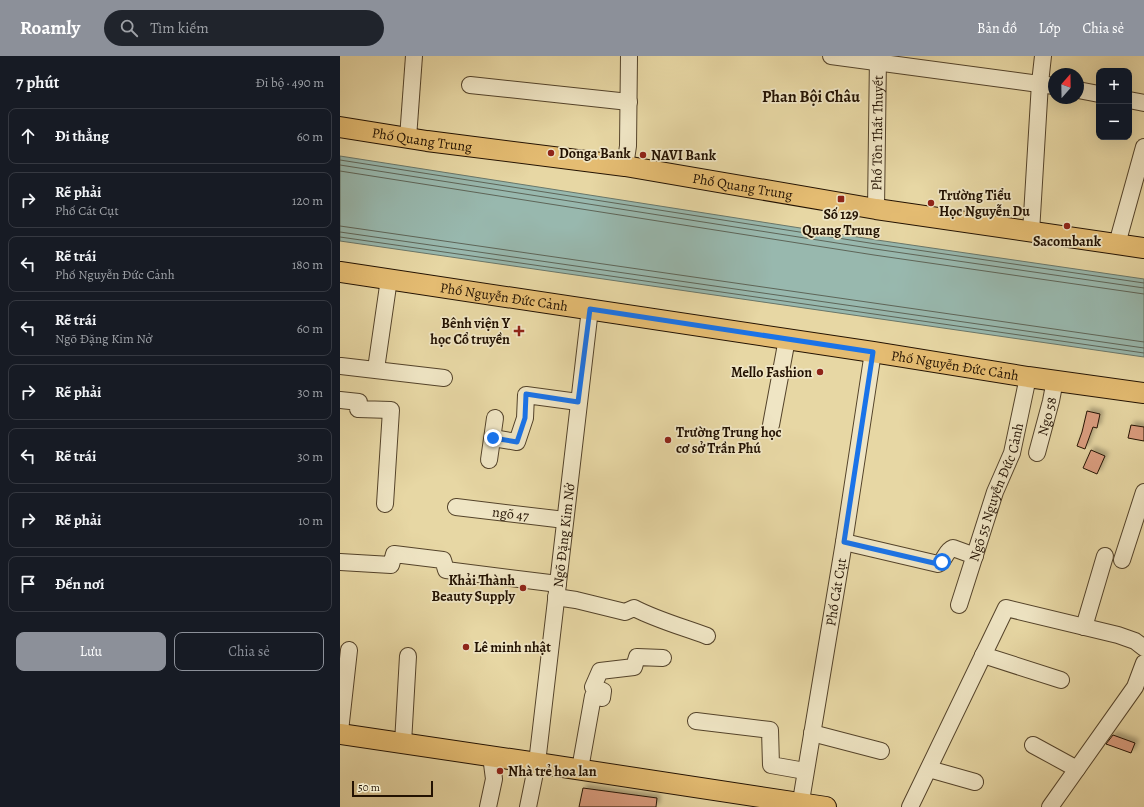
<!DOCTYPE html>
<html lang="vi">
<meta charset="utf-8">
<style>
:root{--surface:#171b24;--page:#20242c;--text:#f1f3f6;--muted:#9ea1a6;--line:#363941;--accent:#8c9099}
body{margin:0;font-family:Alegreya,serif;background:var(--page);color:var(--text)}
.controls{position:absolute;right:12px;top:12px;display:grid;overflow:hidden;border-radius:8px;box-shadow:0 4px 16px #0002}
.controls button{width:36px;height:36px;display:grid;place-items:center;padding:0;border:0;border-bottom:1px solid var(--line);background:var(--surface);color:var(--text);font:20px sans-serif}
.compass{position:absolute;left:708px;top:12px;width:36px;height:36px;border-radius:50%;background:var(--surface);box-shadow:0 4px 16px #0002;rotate:20deg}
.scale{position:absolute;left:12px;bottom:10px;width:81px;box-sizing:border-box;padding-left:4px;border:2px solid #231202;border-top:0;font-size:11px;line-height:14px;white-space:nowrap;color:#231202;-webkit-text-stroke:3px #efe5c4;paint-order:stroke}
.stop{position:absolute;width:12px;height:12px;margin:-9px;border:3px solid #1a73e8;border-radius:50%;background:#fff}
.stop.end{background:#1a73e8;border-color:#fff;box-shadow:0 1px 4px #0008}
.list{margin:0;padding:0;list-style:none}
h2{display:flex;justify-content:space-between;align-items:center;height:52px;margin:0;padding:0 16px;font-size:17px}
h2 small{font-size:13px;font-weight:400;color:var(--muted)}
.list li{display:grid;grid-template-columns:26px 1fr auto;gap:12px;align-items:center;box-sizing:border-box;height:56px;margin:0 8px 8px;padding:0 8px;border:1px solid var(--line);border-radius:8px}
.list b{display:block;font-size:15px;white-space:nowrap}
.list p{margin:0;font-size:13px;white-space:nowrap;color:var(--muted)}
.list em{font-size:13px;font-style:normal;color:var(--muted)}
.actions{display:flex;gap:8px;padding:12px 16px}
.actions a{flex:1;padding:9px 0;border:1px solid var(--accent);border-radius:8px;text-align:center;font-size:14px;color:var(--accent)}
.actions .main{background:var(--accent);color:#fff}
.icon{flex:none;width:22px;height:22px;fill:none;stroke:currentColor;stroke-width:2;stroke-linecap:round;stroke-linejoin:round}
.map{position:relative;flex:none;width:804px;height:751px;overflow:hidden}
header{display:flex;align-items:center;gap:24px;box-sizing:border-box;height:56px;padding:0 20px;background:var(--accent);color:#fff}
header strong{font-size:19px}
nav{display:flex;gap:22px;margin-inline-start:auto;font-size:14px}
.search{width:280px;height:36px;background:var(--page);display:flex;align-items:center;gap:10px;box-sizing:border-box;padding:0 14px;border-radius:22px;color:var(--muted);font-size:15px}
main{display:flex}
aside{flex:1;background:var(--surface)}
.map>svg:first-child{display:block}
.water{fill:#98b8ae;stroke:#697669}
.lines{fill:none;stroke-linecap:round;stroke-linejoin:round}
.shore{stroke:#5e6558;stroke-width:1}
.building{fill:#db9d7f;stroke:#231202;filter:url(#shadow)}
.minor-casing{stroke:#54432a;stroke-width:18}
.major-casing{stroke:#231202;stroke-width:22}
.minor{stroke:#efe5c4;stroke-width:16}
.major{stroke:#e4bc72;stroke-width:20}
.route{stroke:#1a73e8;stroke-width:5}
.poi-dot{fill:#8f2418;stroke:#efe5c4;stroke-width:1.5}
.labels{text-anchor:middle;dominant-baseline:central;stroke-width:3.5;stroke-linejoin:round;paint-order:stroke}
.street-label{font-size:14px;fill:#231202;stroke:#efe5c4}
.poi-label{font-size:14px;font-weight:bold;fill:#231202;stroke:#efe5c4;text-anchor:start}
.quarter-label{font-size:16px;font-weight:bold;fill:#231202;stroke:#efe5c4}
</style>
<header>
<strong>Roamly</strong>
<div class="search"><svg class="icon" aria-label="search" viewBox="0 0 24 24"><circle cx="10" cy="10" r="6"/><path d="M15 15l6 6"/></svg>Tìm kiếm</div>
<nav><a>Bản đồ</a><a>Lớp</a><a>Chia sẻ</a></nav>
</header>
<main>
<aside>
<h2>7 phút<small>Đi bộ · 490 m</small></h2>
<ul class="list">
<li><svg class="icon" aria-label="ahead" viewBox="0 0 24 24"><path d="M12 20V5M6 11l6-6 6 6"/></svg><div><b>Đi thẳng</b></div><em>60 m</em></li>
<li><svg class="icon" aria-label="right" viewBox="0 0 24 24"><path d="M7 20v-9h11M14 6l5 5-5 5"/></svg><div><b>Rẽ phải</b><p>Phố Cát Cụt</p></div><em>120 m</em></li>
<li><svg class="icon" aria-label="left" viewBox="0 0 24 24"><path d="M17 20v-9H6M10 6l-5 5 5 5"/></svg><div><b>Rẽ trái</b><p>Phố Nguyễn Đức Cảnh</p></div><em>180 m</em></li>
<li><svg class="icon" aria-label="left" viewBox="0 0 24 24"><path d="M17 20v-9H6M10 6l-5 5 5 5"/></svg><div><b>Rẽ trái</b><p>Ngõ Đặng Kim Nở</p></div><em>60 m</em></li>
<li><svg class="icon" aria-label="right" viewBox="0 0 24 24"><path d="M7 20v-9h11M14 6l5 5-5 5"/></svg><div><b>Rẽ phải</b></div><em>30 m</em></li>
<li><svg class="icon" aria-label="left" viewBox="0 0 24 24"><path d="M17 20v-9H6M10 6l-5 5 5 5"/></svg><div><b>Rẽ trái</b></div><em>30 m</em></li>
<li><svg class="icon" aria-label="right" viewBox="0 0 24 24"><path d="M7 20v-9h11M14 6l5 5-5 5"/></svg><div><b>Rẽ phải</b></div><em>10 m</em></li>
<li><svg class="icon" aria-label="arrive" viewBox="0 0 24 24"><path d="M6 21V4h12l-3 4 3 4H6"/></svg><div><b>Đến nơi</b></div></li>
</ul>
<div class="actions"><a class="main">Lưu</a><a>Chia sẻ</a></div>
</aside>
<div class="map">
<svg width="804" height="751" viewBox="0 0 804 751">
<defs>
<filter id="shadow"><feDropShadow dx="3.5" dy="-3.5" stdDeviation="2" flood-color="#0004"/></filter>
</defs>
<rect width="100%" height="100%" fill="#e7d7a4"/>
<filter id="stains"><feTurbulence type="fractalNoise" baseFrequency=".005" numOctaves="4"/><feColorMatrix values="0 0 0 0 .2 0 0 0 0 .09 0 0 0 0 .02 0 0 0 .5 -.17"/></filter>
<radialGradient id="worn" r=".72"><stop offset=".6" stop-color="#630" stop-opacity="0"/><stop offset="1" stop-color="#630" stop-opacity=".3"/></radialGradient>
<path class="water" d="M 0,100 L 537,184 L 804,223 L 804,301 L 0,185 Z"/>
<g class="lines">
<path class="shore" d="M 0,104 L 536,188 L 804,227
M 0,109 L 535,193 L 804,232
M 0,115 L 534,199 L 804,238
M 0,170 L 804,286
M 0,176 L 804,292
M 0,181 L 804,297"/>
</g>
<path class="building" d="M 747,355 L 760,358 L 757,372 L 753,371 L 745,393 L 737,390 L 742,376 Z
M 791,369 L 804,371 L 804,385 L 788,382 Z
M 751,394 L 765,400 L 757,418 L 743,412 Z
M 773,679 L 795,687 L 791,697 L 766,688 Z
M 243,732 L 317,742 L 316,751 L 239,751 Z"/>
<g class="lines">
<g class="minor-casing">
<g id="minor">
<path d="M 491,0 L 714,30"/>
<path d="M 130,29 L 289,46"/>
<path d="M 738,34 L 759,38"/>
<path d="M 789,44 L 804,47"/>
<path d="M 68,82 L 74,0"/>
<path d="M 285,110 L 288,90 L 289,0"/>
<path id="s1" d="M 536,153 L 538,0"/>
<path d="M 691,176 L 700,27 L 703,0"/>
<path d="M 777,188 L 804,91"/>
<path d="M 1,310 L 104,322"/>
<path d="M 36,313 L 49,223"/>
<path d="M 0,344 L 19,346 L 18,353 L 51,354 L 45,448"/>
<path d="M 431,369 L 447,283"/>
<path d="M 153,382 L 177,386 L 185,362 L 186,339 L 238,346"/>
<path id="s2" d="M 697,397 L 711,345 L 715,324"/>
<path d="M 149,404 L 155,362"/>
<path id="s3" d="M 116,451 L 225,464"/>
<path d="M 504,486 L 598,508 C 605,505 605,495 613,492 L 635,500"/>
<path d="M 782,504 L 804,436"/>
<path d="M 0,506 L 51,509 L 54,498 L 103,504 L 106,514 L 218,528"/>
<path d="M 216,541 L 236,544 L 285,556 L 294,552 C 317,564 343,571 367,580"/>
<path id="s4" d="M 619,549 L 655,436 L 672,397 L 688,321"/>
<path d="M 744,571 L 765,500"/>
<path d="M 643,599 L 721,624"/>
<path d="M 356,665 L 430,674 L 431,709 L 465,715"/>
<path d="M 0,675 L 9,594"/>
<path d="M 472,677 L 541,695"/>
<path d="M 63,687 L 68,600"/>
<path d="M 693,689 L 737,713"/>
<path d="M 240,713 L 253,640 L 262,642 L 263,635 L 253,631 L 260,615 L 294,611 L 297,601 L 323,602"/>
<path d="M 589,713 L 635,726"/>
<path d="M 148,751 L 154,723 L 151,700"/>
<path id="s5" d="M 188,751 L 197,707 L 250,253"/>
<path id="s6" d="M 460,751 L 504,486 L 533,296"/>
<path d="M 570,751 L 666,552 L 778,579 L 795,585 L 804,592"/>
<path d="M 710,751 L 795,631 L 804,607"/>
</g>
</g>
<g class="major-casing">
<g id="major">
<path id="s7" d="M 0,71 L 87,85 L 285,110 L 536,153 L 804,192"/>
<path id="s8" d="M 0,216 L 533,296 L 688,321 L 804,337"/>
<path d="M 0,678 L 197,707 L 486,751"/>
</g>
</g>
<use href="#minor" class="minor"/>
<use href="#major" class="major"/>
</g>
<g class="lines">
<path class="route" d="M 153,382 L 177,386 L 185,362 L 186,338 L 238,346 L 250,253 L 533,296 L 504,486 L 598,508 L 602,506"/>
</g>
<g class="poi-dot">
<circle cx="211" cy="97" r="4"/>
<circle cx="303" cy="99" r="4"/>
<rect x="497" y="139" width="8" height="8" rx="2"/>
<circle cx="591" cy="147" r="4"/>
<circle cx="727" cy="170" r="4"/>
<path d="M177 269h4v4h4v4h-4v4h-4v-4h-4v-4h4z"/>
<circle cx="480" cy="316" r="4"/>
<circle cx="328" cy="384" r="4"/>
<circle cx="183" cy="532" r="4"/>
<circle cx="126" cy="591" r="4"/>
<circle cx="160" cy="715" r="4"/>
</g>
<g class="labels">
<g class="street-label">
<text stroke="none"><textPath href="#s1" startOffset="76">Phố Tôn Thất Thuyết</textPath></text>
<text stroke="none"><textPath href="#s7" startOffset="83">Phố Quang Trung</textPath></text>
<text stroke="none"><textPath href="#s7" startOffset="407">Phố Quang Trung</textPath></text>
<text stroke="none"><textPath href="#s8" startOffset="166">Phố Nguyễn Đức Cảnh</textPath></text>
<text stroke="none"><textPath href="#s8" startOffset="622">Phố Nguyễn Đức Cảnh</textPath></text>
<text stroke="none"><textPath href="#s2" startOffset="38">Ngo 58</textPath></text>
<text stroke="none"><textPath href="#s4" startOffset="119">Ngõ 55 Nguyễn Đức Cảnh</textPath></text>
<text stroke="none"><textPath href="#s3" startOffset="55">ngõ 47</textPath></text>
<text stroke="none"><textPath href="#s5" startOffset="274">Ngõ Đặng Kim Nở</textPath></text>
<text stroke="none"><textPath href="#s6" startOffset="218">Phố Cát Cụt</textPath></text>
</g>
<g class="poi-label">
<text x="219" y="97">Donga Bank</text>
<text x="311" y="99">NAVI Bank</text>
<text x="599" y="139">Trường Tiểu<tspan x="599" dy="16">Học Nguyễn Du</tspan></text>
<text x="501" y="158" text-anchor="middle">Số 129<tspan x="501" dy="16">Quang Trung</tspan></text>
<text x="727" y="185" text-anchor="middle">Sacombank</text>
<text x="170" y="267" text-anchor="end">Bênh viện Y<tspan x="170" dy="16">học Cổ truyền</tspan></text>
<text x="472" y="316" text-anchor="end">Mello Fashion</text>
<text x="336" y="376">Trường Trung học<tspan x="336" dy="16">cơ sở Trần Phú</tspan></text>
<text x="175" y="524" text-anchor="end">Khải Thành<tspan x="175" dy="16">Beauty Supply</tspan></text>
<text x="134" y="591">Lê minh nhật</text>
<text x="168" y="715">Nhà trẻ hoa lan</text>
</g>
<g class="quarter-label">
<text x="471" y="41">Phan Bội Châu</text>
</g>
</g>
<rect width="100%" height="100%" filter="url(#stains)"/>
<rect width="100%" height="100%" fill="url(#worn)"/>
</svg>
<div class="controls">
<button>+</button>
<button>−</button>
</div>
<svg class="compass" viewBox="-18 -18 36 36"><path d="M0-13l5 13h-10z" fill="#e53935"/><path d="M0 13l5-13h-10z" fill="#9ea1a6"/></svg>
<div class="scale">50 m</div>
<div class="stop" style="left:602px;top:506px"></div>
<div class="stop end" style="left:153px;top:382px"></div>
</div>
</main>
